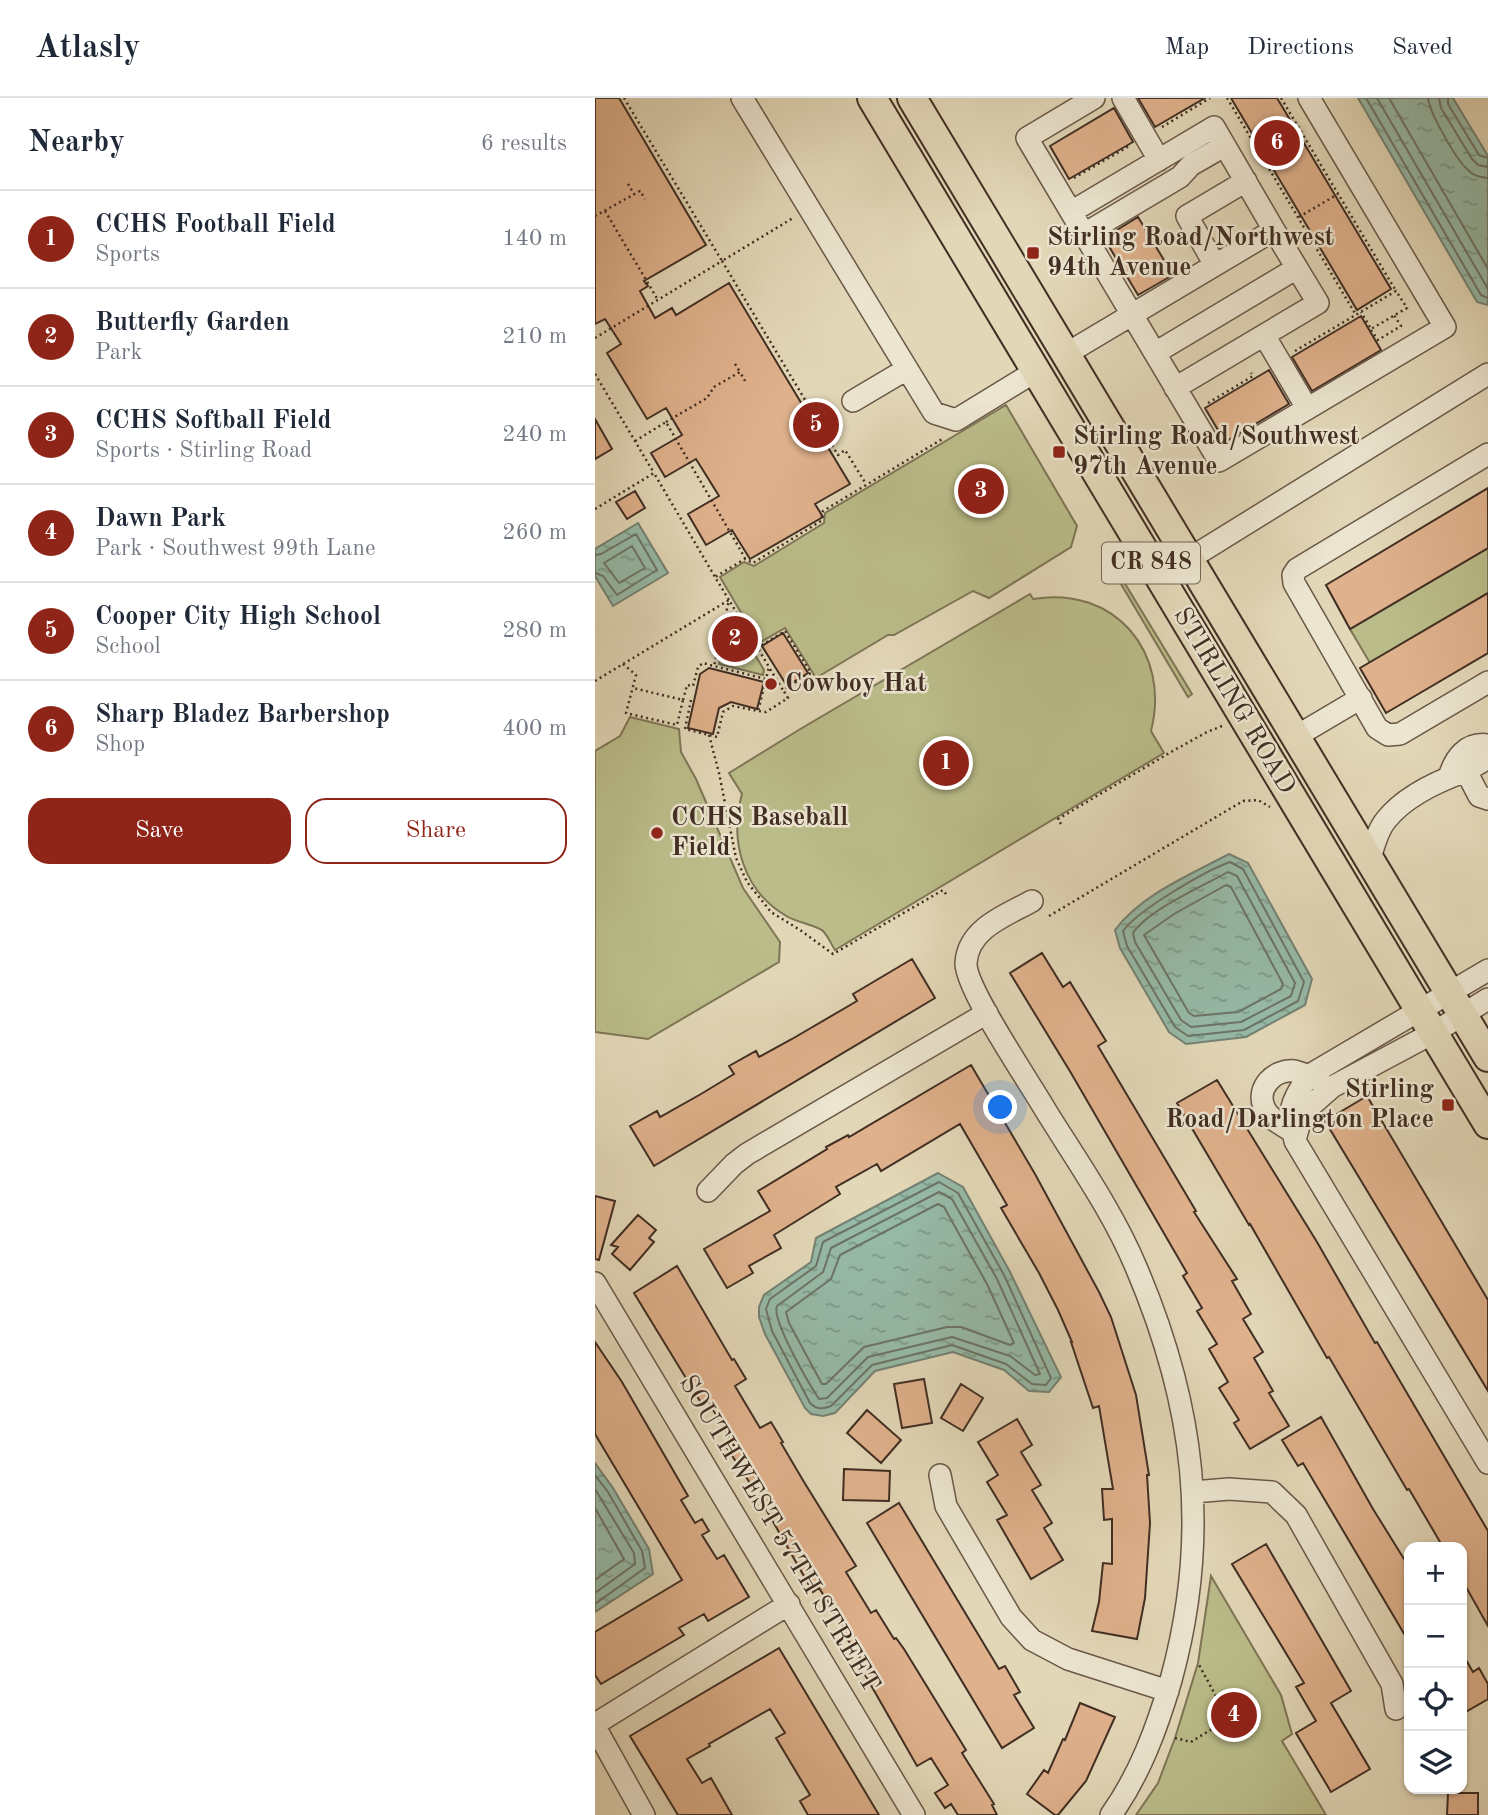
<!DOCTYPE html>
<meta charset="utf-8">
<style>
:root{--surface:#fff;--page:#f6f6f7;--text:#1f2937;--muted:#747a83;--line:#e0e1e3;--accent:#8f2418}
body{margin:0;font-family:"Old Standard TT",serif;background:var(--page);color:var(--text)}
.controls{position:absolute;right:21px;bottom:21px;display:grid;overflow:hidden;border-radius:14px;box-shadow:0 2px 5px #0004}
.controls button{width:63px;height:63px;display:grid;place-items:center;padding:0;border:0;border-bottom:2px solid var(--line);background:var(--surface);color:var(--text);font:35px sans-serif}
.you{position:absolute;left:406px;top:1010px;width:24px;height:24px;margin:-18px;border:5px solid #fff;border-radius:50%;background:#1a73e8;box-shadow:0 0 0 10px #1a73e833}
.badge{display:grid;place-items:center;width:46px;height:46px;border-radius:50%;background:var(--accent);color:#fff;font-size:23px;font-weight:700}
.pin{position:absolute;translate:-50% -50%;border:4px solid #fff;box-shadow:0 2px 7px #0006}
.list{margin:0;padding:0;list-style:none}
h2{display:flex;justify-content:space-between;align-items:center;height:91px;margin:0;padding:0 28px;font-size:30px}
h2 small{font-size:23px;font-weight:400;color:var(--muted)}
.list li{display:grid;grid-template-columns:46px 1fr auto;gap:21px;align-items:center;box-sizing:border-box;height:98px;padding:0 28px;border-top:2px solid var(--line)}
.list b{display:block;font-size:26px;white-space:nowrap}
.list p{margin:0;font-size:23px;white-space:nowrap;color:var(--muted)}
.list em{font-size:23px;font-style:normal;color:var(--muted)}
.actions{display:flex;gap:14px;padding:21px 28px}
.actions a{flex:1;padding:16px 0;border:2px solid var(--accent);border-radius:21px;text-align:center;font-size:24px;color:var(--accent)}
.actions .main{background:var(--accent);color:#fff}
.icon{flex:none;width:38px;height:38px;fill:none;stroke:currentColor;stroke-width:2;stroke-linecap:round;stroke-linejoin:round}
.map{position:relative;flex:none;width:893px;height:1717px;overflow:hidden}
header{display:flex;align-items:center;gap:42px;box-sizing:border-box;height:98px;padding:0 35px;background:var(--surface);border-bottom:2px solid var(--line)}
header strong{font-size:33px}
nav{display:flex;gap:38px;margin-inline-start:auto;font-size:24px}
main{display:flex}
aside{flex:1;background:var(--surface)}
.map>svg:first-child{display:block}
.green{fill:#babc89;stroke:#7e7556;stroke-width:2}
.water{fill:url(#water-ripples);stroke:#748273;stroke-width:2}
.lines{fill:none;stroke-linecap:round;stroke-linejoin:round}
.shore{stroke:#6c7466;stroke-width:2}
.building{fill:#dfb18c;stroke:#412e23;stroke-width:2}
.minor-casing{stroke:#695848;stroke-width:24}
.major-casing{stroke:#412e23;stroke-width:32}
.path{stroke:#412e23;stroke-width:2.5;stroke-dasharray:2 3.5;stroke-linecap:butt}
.minor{stroke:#ece5d0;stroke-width:21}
.major{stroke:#e2d7b7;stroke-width:28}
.poi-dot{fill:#8f2418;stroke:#ece5d0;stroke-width:2.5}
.labels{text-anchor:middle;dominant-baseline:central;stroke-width:5;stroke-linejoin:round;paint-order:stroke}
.shield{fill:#ece5d0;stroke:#746557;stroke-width:2}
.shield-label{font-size:24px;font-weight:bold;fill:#412e23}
.poi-label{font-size:26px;font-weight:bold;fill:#412e23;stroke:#ece5d0;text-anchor:start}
.street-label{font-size:26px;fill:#412e23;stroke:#ece5d0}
</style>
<header>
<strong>Atlasly</strong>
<nav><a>Map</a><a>Directions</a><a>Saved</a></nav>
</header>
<main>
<aside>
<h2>Nearby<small>6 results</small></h2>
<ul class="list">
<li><span class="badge">1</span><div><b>CCHS Football Field</b><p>Sports</p></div><em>140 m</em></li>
<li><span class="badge">2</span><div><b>Butterfly Garden</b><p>Park</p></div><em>210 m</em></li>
<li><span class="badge">3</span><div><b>CCHS Softball Field</b><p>Sports · Stirling Road</p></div><em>240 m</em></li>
<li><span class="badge">4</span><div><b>Dawn Park</b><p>Park · Southwest 99th Lane</p></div><em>260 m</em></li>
<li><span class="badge">5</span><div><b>Cooper City High School</b><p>School</p></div><em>280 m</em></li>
<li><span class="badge">6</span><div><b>Sharp Bladez Barbershop</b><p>Shop</p></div><em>400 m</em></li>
</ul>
<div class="actions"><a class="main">Save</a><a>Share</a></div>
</aside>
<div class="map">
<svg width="893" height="1717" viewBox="0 0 893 1717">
<defs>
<pattern id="water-ripples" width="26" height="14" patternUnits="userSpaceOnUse" patternTransform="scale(1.75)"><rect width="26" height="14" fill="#96baa8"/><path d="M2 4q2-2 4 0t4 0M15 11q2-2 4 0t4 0" fill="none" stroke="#7c9888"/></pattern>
</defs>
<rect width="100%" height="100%" fill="#e2d7b7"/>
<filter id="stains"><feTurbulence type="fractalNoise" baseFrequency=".00286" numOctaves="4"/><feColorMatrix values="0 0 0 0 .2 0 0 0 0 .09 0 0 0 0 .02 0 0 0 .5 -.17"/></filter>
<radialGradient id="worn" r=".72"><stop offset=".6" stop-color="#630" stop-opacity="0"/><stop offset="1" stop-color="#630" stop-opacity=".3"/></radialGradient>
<path class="green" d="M 411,307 L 482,428 L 476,449 L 394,500 L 378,493 L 299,537 L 293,537 L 221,580 L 190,530 L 164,545 L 125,479 L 149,464 L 159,468 L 229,425 L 230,415 Z
M 893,450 L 893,495 L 775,565 L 755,531 Z
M 529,484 L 597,596 L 593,599 L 526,486 Z
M 435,496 L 438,501 C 520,487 576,555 556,633 L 569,655 L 240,852 C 236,846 233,838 228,833 C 223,828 202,824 193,819 C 148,794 134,743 147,696 L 134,675 L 207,630 Z
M 136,516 L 169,572 L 168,577 L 124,566 Z
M 35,619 L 84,631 L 86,654 L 101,681 L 148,790 L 185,844 L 184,864 L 53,941 L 0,934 L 0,653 L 25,638 Z
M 616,1478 L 686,1597 L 697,1636 L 687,1643 L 731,1717 L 541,1717 L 563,1685 L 580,1640 L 603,1565 Z"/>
<path class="water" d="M 763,0 L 858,0 L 893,58 L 893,207 L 882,204 Z
M 43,425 L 73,475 L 18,508 L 0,478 L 0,451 Z
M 634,756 L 653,765 L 717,881 L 710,907 L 651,939 L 591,946 L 574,934 L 525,850 L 520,832 C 547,796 595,777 634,756 Z
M 343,1075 L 368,1089 L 415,1174 L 466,1279 L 454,1294 L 434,1293 L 409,1272 L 358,1254 L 280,1273 L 240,1315 L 228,1318 L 216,1316 L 210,1310 L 170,1236 L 164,1219 L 164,1209 L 169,1197 L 216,1164 L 221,1140 Z
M 0,1365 L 18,1390 L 54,1451 L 58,1476 L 0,1514 Z"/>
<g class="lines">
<path class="shore" d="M 771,0 L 886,197 L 893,200
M 782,0 L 893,191
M 794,0 L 893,171
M 833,0 C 834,14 862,63 873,72 C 878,78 885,79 893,80
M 844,0 L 846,10 L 877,61 L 883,67 L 893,69
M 853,0 L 853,6 L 884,57 L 893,60
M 37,448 L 50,470 L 24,485 L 9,465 Z
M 0,457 L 6,456 L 41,436 L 62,472 L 22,497 L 8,478 L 0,475
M 635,764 L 648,771 L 709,884 L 703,903 L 649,932 L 593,938 L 580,929 L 532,848 L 528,833 C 543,812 610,773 635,764 Z
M 633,774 L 642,778 L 700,885 L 696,898 L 646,924 L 596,929 L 586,922 L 540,844 L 538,835 C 553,812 608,788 633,774 Z
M 631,787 L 636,789 L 688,886 L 686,891 L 643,914 L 599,918 L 594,915 L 549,837 L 579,816 Z
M 344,1084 L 363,1095 L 409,1177 L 456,1280 L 451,1287 L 437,1286 L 411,1266 L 357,1247 L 277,1267 L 236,1308 C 228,1311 222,1312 215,1305 L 177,1233 L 171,1211 L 175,1201 L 221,1168 L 228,1144 Z
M 344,1094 L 357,1101 L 402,1181 L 445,1276 L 440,1277 L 415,1258 L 357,1239 L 273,1259 L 232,1300 L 224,1301 C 214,1286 176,1221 182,1208 L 228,1174 L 236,1150 Z
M 343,1106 L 349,1109 L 392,1186 L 419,1245 L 415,1247 L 366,1229 L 352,1229 L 269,1249 L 231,1286 L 227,1286 L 194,1225 L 191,1214 L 236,1181 L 245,1157 Z
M 0,1377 L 13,1394 L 47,1453 L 50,1470 L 0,1506
M 0,1391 L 39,1455 L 40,1466 L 0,1495
M 0,1410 L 29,1461 L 0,1482"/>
</g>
<path class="building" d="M 0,0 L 24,0 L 111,147 L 49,183 L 53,188 L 45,193 L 60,220 L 77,210 L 81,217 L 134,185 L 255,386 L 220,406 L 228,419 L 155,461 L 137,432 L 111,447 L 93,416 L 124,398 L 101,361 L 70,379 L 56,355 L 87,337 L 71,310 L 52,321 L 12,255 L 26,246 L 10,221 L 0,226 Z
M 543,0 L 610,0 L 560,29 Z
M 636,0 L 682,0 L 796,191 L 762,212 Z
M 519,10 L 538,44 L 474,81 L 455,48 Z
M 543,119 L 578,177 L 543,197 L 509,140 Z
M 766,218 L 786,252 L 717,293 L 697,259 Z
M 674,272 L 694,306 L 630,344 L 610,310 Z
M 0,321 L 17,351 L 0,361 Z
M 893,390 L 893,450 L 755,531 L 731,487 Z
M 40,393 L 50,410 L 32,421 L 21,404 Z
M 893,495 L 893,555 L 791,615 L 765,570 Z
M 188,535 L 213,575 L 192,588 L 167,548 Z
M 114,570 L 169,584 L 162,611 L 136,604 L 124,610 L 118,636 L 93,630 L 105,576 Z
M 447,855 L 468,889 L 475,884 L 511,943 L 503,948 L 601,1113 L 599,1114 L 642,1181 L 637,1183 L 656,1216 L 648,1221 L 668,1254 L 659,1260 L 678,1293 L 674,1295 L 694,1328 L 655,1351 L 639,1325 L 644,1322 L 624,1290 L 633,1284 L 614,1251 L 622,1246 L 602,1213 L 607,1210 L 588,1178 L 592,1175 L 476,975 L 415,875 Z
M 317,861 L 340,900 L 59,1068 L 35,1028 L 62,1013 L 65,1019 L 106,996 L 139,976 L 134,968 L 161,953 L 164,959 L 197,941 L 262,903 L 258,896 Z
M 376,967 L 440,1076 L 504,1194 L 516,1219 L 541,1297 L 554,1377 L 552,1377 L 555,1425 L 550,1500 L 542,1541 L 497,1533 L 504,1504 L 508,1465 L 517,1466 L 517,1421 L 509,1422 L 507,1391 L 518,1391 L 504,1308 L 498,1310 L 476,1244 L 477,1244 L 463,1212 L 444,1175 L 406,1110 L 412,1107 L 365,1026 L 286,1073 L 282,1066 L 241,1089 L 245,1096 L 179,1137 L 186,1150 L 154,1168 L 158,1175 L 132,1190 L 109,1151 L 175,1113 L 163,1093 L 232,1051 L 231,1049 L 253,1037 L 254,1039 Z
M 622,982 L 722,1144 L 780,1245 L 782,1244 L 893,1433 L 893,1528 L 867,1482 L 867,1449 L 848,1449 L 814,1391 L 812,1392 L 734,1259 L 732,1260 L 655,1126 L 654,1127 L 582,1005 Z
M 772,998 L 893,1202 L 893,1293 L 730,1023 Z
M 0,1098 L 20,1103 L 4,1162 L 0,1161 Z
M 43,1117 L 61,1132 L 54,1140 L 59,1144 L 35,1172 L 17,1156 L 23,1149 L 16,1147 Z
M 82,1168 L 137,1262 L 139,1261 L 151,1281 L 140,1288 L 165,1330 L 176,1324 L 188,1344 L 186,1345 L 209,1384 L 261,1468 L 251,1474 L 276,1515 L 281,1512 L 299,1541 L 301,1540 L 309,1551 L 371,1652 L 367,1655 L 399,1706 L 397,1707 L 402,1717 L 363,1717 L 356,1706 L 350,1710 L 340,1695 L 353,1687 L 336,1660 L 322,1668 L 269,1575 L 273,1572 L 247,1533 L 250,1531 L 224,1490 L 218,1494 L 164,1399 L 132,1350 L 139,1347 L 114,1305 L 108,1308 L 39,1195 Z
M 0,1244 L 27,1284 L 93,1398 L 86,1402 L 100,1425 L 107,1421 L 114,1433 L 107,1437 L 122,1461 L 129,1457 L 154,1499 L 113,1523 L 109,1516 L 84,1530 L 89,1537 L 6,1586 L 0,1577 L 0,1534 L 87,1482 L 0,1336 Z
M 329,1281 L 337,1325 L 307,1330 L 299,1286 Z
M 366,1286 L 388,1300 L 368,1333 L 346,1320 Z
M 272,1312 L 306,1342 L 286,1365 L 252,1335 Z
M 726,1319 L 778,1411 L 814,1469 L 814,1544 L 708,1365 L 703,1368 L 687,1342 Z
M 422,1321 L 437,1347 L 426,1354 L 446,1387 L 437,1392 L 457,1425 L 449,1430 L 468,1462 L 436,1481 L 402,1422 L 412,1417 L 392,1384 L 403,1377 L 383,1344 Z
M 249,1371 L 295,1373 L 294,1403 L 248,1402 Z
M 304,1405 L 404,1571 L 410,1568 L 425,1594 L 419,1597 L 439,1630 L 407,1650 L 272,1425 Z
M 671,1446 L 756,1593 L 736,1605 L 775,1671 L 736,1694 L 701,1635 L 721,1623 L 701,1589 L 709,1585 L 637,1466 Z
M 184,1550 L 284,1717 L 213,1717 L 205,1703 L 215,1697 L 181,1640 L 190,1635 L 175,1611 L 114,1646 L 115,1648 L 92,1661 L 107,1685 L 116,1680 L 137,1717 L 83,1717 L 35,1638 Z
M 867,1555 L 878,1574 L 884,1570 L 893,1586 L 893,1601 L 867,1616 Z
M 485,1605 L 520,1619 L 491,1683 L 463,1717 L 460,1717 L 432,1696 L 449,1672 L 453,1675 L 468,1641 L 470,1642 Z
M 853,1695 L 883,1695 L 883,1717 L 852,1717 Z"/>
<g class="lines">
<g class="minor-casing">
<path id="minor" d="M 147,0 L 339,315 L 361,322 L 441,273
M 499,0 L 432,40 L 624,363 L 850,229 L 714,0
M 528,0 L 564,62
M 489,136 L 585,79 L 596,67 L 629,48
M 620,167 L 592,118 L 651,83
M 669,237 L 712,310
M 560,255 L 702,170
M 471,256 L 679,132 L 619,29 L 476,114
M 580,290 L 723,205 L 679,132
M 258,303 L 312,271
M 893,356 L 702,471 L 698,477 L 699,485 L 782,630 L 793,637 L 805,636 L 893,584
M 594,461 L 893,276
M 700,639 L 766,600
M 893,655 L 888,663 L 871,673 L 884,698 L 893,701
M 854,679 C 860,660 871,644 893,647
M 774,764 C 778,750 782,733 791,722 C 810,698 843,683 871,673
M 437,803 C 412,817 373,830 371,865 C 370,890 435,985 451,1013 C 482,1063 518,1114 541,1169 C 600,1307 616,1436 576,1582 C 562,1630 545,1676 516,1717
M 893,872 L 713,978 C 696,1006 692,1010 700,1043 L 893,1365
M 698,1034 C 688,1027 673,1021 669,1009 C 661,990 679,971 699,973 C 708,975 717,980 725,983
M 701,1038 L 705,1024 L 712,1011 L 737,989 L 838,935 L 893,901
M 113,1093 L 139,1066 L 152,1056 L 392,915
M 0,1185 L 319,1717
M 345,1377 L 351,1408 L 416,1519 L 437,1542 L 473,1561 L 573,1593
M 598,1394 L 634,1391 L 677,1394 L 701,1417 L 797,1586 L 801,1611
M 0,1626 L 194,1506
M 0,1629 L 49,1717"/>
</g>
<g class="major-casing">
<path id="major" d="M 277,0 L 893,1026
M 317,0 L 893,959"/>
</g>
<path class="path" d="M 29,0 L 127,163 L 198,120
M 632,0 L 761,217
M 686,0 L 801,193
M 567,29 L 615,0
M 479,80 L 534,48
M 33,86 L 39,96
M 10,113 L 63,202
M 0,118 L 45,93 L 50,101
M 704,119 L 743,96
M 776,232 L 783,242 L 806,228 L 799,217
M 0,240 L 127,163 L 243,357 L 250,352 L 271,386
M 700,253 L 801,193 L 812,210 L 776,231 L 766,214
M 140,266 L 145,274
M 0,276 L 59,375
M 613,305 L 658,278 L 656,275
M 71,324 L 112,300 L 119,289 L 145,274 L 150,283
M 40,343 L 71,324 L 150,460
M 0,411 L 59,375 L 120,479
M 162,550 L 190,533 L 216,575 L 188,592 L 175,571
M 28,566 L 41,577 L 31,615 L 82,627 L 88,602 L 38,590
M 0,583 L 134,502 L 174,569 L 171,581 L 119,568 L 134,502 L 120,479 L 150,461 L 158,465 L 226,423 L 228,413 L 349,340
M 88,602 L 92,587 L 98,588 L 103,569 L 108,565 L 119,568
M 96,602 L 90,631 L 122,639 L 128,614 L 138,608 L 163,613 L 171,581
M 164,613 L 171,614 L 193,600 L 188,592
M 114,637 L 124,675 L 141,760 L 152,784 L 176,814 L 205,832 L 238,856 L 348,792 L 351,796
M 466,726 L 463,721 L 576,654 L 612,634 L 627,628
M 454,818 L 648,703 L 663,702 L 675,709
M 580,1640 L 596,1644 L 628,1624 L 630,1615 L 603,1565"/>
<use href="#minor" class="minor"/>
<use href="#major" class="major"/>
</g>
<g class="poi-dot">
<rect x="431" y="148" width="14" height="14" rx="3.5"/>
<rect x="457" y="347" width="14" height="14" rx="3.5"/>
<circle cx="176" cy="586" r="7"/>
<circle cx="62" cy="735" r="7"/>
<rect x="846" y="1000" width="14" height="14" rx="3.5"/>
</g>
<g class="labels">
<rect class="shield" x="507" y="444.5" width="98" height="41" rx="5"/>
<g class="shield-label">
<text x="556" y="465">CR 848</text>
</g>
<g class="poi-label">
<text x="452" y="140">Stirling Road/Northwest<tspan x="452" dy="30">94th Avenue</tspan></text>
<text x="478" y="339">Stirling Road/Southwest<tspan x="478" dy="30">97th Avenue</tspan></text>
<text x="190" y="586">Cowboy Hat</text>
<text x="76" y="720">CCHS Baseball<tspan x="76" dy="30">Field</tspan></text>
<text x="839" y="992" text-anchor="end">Stirling<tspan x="839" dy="30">Road/Darlington Place</tspan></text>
</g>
<g class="street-label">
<text transform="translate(639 603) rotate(59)">STIRLING ROAD</text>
<text transform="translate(184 1436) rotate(59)">SOUTHWEST 57TH STREET</text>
</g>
</g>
<rect width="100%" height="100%" filter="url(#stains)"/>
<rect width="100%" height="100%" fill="url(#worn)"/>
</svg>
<div class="controls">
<button>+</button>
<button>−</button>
<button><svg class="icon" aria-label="locate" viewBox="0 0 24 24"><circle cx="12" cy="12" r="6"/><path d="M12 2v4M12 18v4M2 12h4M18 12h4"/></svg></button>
<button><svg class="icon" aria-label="layers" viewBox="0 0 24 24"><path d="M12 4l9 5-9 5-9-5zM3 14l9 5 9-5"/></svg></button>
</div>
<div class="you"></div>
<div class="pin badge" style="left:351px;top:665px">1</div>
<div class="pin badge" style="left:140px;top:541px">2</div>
<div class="pin badge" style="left:386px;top:393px">3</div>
<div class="pin badge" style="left:639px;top:1617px">4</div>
<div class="pin badge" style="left:221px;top:327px">5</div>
<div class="pin badge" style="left:682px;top:45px">6</div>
</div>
</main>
